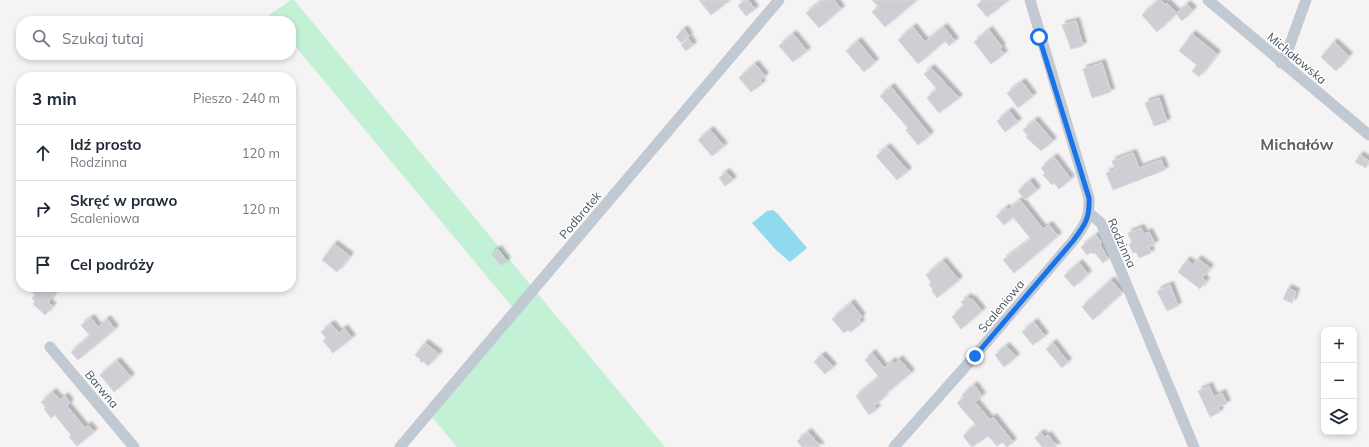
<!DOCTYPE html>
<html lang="pl">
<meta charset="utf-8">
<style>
:root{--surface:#fff;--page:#f6f6f7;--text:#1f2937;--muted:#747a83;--line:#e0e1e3}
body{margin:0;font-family:Mulish,sans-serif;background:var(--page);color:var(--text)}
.controls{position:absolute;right:12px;bottom:12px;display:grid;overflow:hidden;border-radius:8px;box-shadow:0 2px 6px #0003}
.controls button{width:36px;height:36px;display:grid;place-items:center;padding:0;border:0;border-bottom:1px solid var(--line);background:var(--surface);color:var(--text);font:20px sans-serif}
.stop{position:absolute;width:12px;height:12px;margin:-9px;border:3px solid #1a73e8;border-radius:50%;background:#fff}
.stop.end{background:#1a73e8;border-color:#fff;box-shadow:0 1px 4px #0008}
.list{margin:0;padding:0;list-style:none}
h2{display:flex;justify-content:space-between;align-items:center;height:52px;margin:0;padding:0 16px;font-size:17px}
h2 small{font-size:13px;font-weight:400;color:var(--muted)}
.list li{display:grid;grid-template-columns:26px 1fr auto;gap:12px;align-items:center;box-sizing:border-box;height:56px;padding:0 16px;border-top:1px solid var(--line)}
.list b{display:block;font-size:15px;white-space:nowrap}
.list p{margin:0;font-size:13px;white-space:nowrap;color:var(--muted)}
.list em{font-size:13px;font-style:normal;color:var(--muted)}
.icon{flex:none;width:22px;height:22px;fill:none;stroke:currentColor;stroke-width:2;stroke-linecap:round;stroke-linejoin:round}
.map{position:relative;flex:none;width:1369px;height:447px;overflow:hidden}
.search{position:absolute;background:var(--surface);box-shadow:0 2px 6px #0003;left:16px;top:16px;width:280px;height:44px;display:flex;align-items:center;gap:10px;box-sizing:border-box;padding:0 14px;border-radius:16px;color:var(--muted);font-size:15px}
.panel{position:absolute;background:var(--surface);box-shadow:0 2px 6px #0003;left:16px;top:72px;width:280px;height:220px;border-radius:16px}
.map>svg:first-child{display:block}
.green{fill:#c3f1d5}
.water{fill:#90daee}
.building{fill:#cdcfd5;stroke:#d7d9de;filter:url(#shadow)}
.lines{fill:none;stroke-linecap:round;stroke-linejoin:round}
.minor{stroke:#c1cad2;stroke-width:11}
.route{stroke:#1a73e8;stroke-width:5}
.labels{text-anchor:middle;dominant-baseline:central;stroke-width:3;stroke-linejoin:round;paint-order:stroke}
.street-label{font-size:12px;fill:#4a5661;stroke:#fff}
.district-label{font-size:16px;font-weight:bold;fill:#5f6368;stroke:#fff}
</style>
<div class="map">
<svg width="1369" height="447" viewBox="0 0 1369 447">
<defs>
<filter id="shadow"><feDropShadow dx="3.5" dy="-3.5" stdDeviation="1" flood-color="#0004"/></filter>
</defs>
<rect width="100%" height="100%" fill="#f5f3f3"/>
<path class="green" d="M 291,0 L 294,0 L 665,447 L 457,447 L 431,416 L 518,314 L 291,41 L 291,21 L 274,21 L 269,15 Z"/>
<path class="water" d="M 773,210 L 778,214 L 807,248 L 790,262 L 775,249 L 752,223 L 767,211 Z"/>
<path class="building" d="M 699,0 L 730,0 L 711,15 Z
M 745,0 L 748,0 L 755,9 L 746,16 L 738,6 Z
M 823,0 L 834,0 L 841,9 L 819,28 L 806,13 Z
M 872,0 L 917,0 L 885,27 L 872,12 L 879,7 Z
M 983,0 L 1009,0 L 987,17 L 977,5 Z
M 1158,0 L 1161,0 L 1165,5 L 1167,3 L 1177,13 L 1187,4 L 1193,10 L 1182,21 L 1176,14 L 1157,32 L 1142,15 Z
M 1076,21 L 1083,46 L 1071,49 L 1062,25 Z
M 913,27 L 925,42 L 944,27 L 955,41 L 949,46 L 945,41 L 918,64 L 898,40 Z
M 684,29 L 689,36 L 681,43 L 676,37 Z
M 989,30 L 1002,47 L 1000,49 L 1004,54 L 991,64 L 974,42 Z
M 793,34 L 807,51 L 793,62 L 779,46 Z
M 1192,34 L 1217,54 L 1199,77 L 1192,71 L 1197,65 L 1179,51 Z
M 688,38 L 693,45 L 686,51 L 681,45 Z
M 858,41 L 875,62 L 864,72 L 846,51 Z
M 1334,42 L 1349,56 L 1336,71 L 1321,57 Z
M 1102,63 L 1111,92 L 1092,98 L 1083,69 Z
M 755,64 L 765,76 L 760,81 L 762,84 L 751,92 L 739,78 Z
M 931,68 L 959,98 L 939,113 L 927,98 L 937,89 L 924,74 Z
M 1022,82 L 1033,96 L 1018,108 L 1007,93 Z
M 891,87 L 930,135 L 918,145 L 906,130 L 908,128 L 880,96 Z
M 1159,98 L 1167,122 L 1154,126 L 1145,103 Z
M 1009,111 L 1018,122 L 1005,132 L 997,121 Z
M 1035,120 L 1053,141 L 1041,151 L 1026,137 L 1028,136 L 1023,130 Z
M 710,130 L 724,146 L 712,156 L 698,140 Z
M 887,147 L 908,171 L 897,180 L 876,156 Z
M 1133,153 L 1139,168 L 1161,160 L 1165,170 L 1113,190 L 1106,173 L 1115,170 L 1112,161 Z
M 1360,155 L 1369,161 L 1366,168 L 1355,162 Z
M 1054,157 L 1071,179 L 1059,189 L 1054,183 L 1052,185 L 1043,175 L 1045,173 L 1041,168 Z
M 726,172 L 733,180 L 725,186 L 719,178 Z
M 1030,181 L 1037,190 L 1025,200 L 1018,191 Z
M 1020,200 L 1043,229 L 1049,225 L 1058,236 L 1014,273 L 1003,260 L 1031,239 L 1013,217 L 1004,225 L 996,216 L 1006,208 L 1008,210 Z
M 1141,228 L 1144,234 L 1149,232 L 1155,244 L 1149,247 L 1151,253 L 1139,258 L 1136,252 L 1133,253 L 1129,244 L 1132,243 L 1128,233 Z
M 1096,235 L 1101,242 L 1100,245 L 1108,259 L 1103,263 L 1095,253 L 1093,254 L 1091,252 L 1087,255 L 1081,247 Z
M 334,244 L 350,256 L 337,272 L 322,260 Z
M 498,249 L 507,261 L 501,266 L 491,254 Z
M 1198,259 L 1210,268 L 1202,278 L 1206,281 L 1200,289 L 1178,272 L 1187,260 L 1193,265 Z
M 943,261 L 959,280 L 937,298 L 932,291 L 933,290 L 929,284 L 931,282 L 926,275 Z
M 1079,263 L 1088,274 L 1074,287 L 1064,276 Z
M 1111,280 L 1122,293 L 1093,320 L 1082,307 Z
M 1170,285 L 1178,306 L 1167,311 L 1157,291 Z
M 26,287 L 47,287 L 54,293 L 48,303 L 53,306 L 45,315 L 33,304 L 35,301 L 32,299 L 35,295 Z
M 1288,288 L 1296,292 L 1292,303 L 1283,299 Z
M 968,297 L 970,300 L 972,299 L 982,311 L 961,329 L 952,317 L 964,305 L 961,302 Z
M 851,303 L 862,317 L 859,320 L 861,323 L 851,332 L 848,330 L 844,333 L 832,319 Z
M 91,318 L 98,327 L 107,319 L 115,329 L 78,360 L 71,352 L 90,336 L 81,325 Z
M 1034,322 L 1045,336 L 1033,345 L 1022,332 Z
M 331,324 L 339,333 L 344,328 L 352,338 L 333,353 L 323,341 L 326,338 L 321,332 Z
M 425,343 L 439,354 L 428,366 L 424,362 L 420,362 L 420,359 L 415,355 Z
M 1053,343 L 1068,362 L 1062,368 L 1046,349 Z
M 1006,346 L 1016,357 L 1004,367 L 995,355 Z
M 872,353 L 884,368 L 892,361 L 894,364 L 899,359 L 911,373 L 883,396 L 884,397 L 874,406 L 877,409 L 869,415 L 856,396 L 879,377 L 865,360 Z
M 822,355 L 833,367 L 825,374 L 814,362 Z
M 117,361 L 131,377 L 114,392 L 100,375 Z
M 974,385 L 982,396 L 975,402 L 990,420 L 993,417 L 1013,442 L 1007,447 L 1002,442 L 997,446 L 988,436 L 972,447 L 963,436 L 976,425 L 957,403 L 964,397 L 962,395 Z
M 1209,386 L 1214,397 L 1222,393 L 1227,404 L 1218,407 L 1220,412 L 1210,417 L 1198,391 Z
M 53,392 L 60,400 L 65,396 L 70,403 L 67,406 L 85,428 L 88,425 L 94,432 L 77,446 L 69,437 L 71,435 L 55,415 L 51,418 L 44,409 L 46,408 L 41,402 Z
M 808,432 L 821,447 L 802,447 L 797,441 Z
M 1041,433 L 1045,437 L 1048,435 L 1057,447 L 1042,447 L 1035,438 Z"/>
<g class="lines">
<path class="minor" d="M 1208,0 L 1369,135
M 1281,63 L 1288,50 L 1306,0
M 1089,213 L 1101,223 L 1194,447
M 50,347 L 134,447
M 400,447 L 779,0
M 894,447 L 973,358 L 1073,241 C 1085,225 1090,218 1089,198 L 1030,0"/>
</g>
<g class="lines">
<path class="route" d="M 975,356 L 1073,241 C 1085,225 1090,218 1089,198 L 1039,37"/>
</g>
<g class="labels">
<g class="street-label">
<text transform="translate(1297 58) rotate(40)">Michałowska</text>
<text transform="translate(580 215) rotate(-50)">Podbratek</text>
<text transform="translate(1122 243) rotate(66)">Rodzinna</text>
<text transform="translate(1001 306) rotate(-50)">Scaleniowa</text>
<text transform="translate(102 389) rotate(50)">Barwna</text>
</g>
<g class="district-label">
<text x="1297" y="144">Michałów</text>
</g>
</g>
</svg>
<div class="controls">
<button>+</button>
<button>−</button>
<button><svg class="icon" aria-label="layers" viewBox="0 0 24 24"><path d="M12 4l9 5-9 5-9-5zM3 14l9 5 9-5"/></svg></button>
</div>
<div class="stop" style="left:1039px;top:37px"></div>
<div class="stop end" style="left:975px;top:356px"></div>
<div class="search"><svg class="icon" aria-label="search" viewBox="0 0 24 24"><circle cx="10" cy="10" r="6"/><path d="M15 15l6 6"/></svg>Szukaj tutaj</div>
<section class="panel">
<h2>3 min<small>Pieszo · 240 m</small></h2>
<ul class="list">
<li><svg class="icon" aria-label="ahead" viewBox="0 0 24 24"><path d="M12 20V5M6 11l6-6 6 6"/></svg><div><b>Idź prosto</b><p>Rodzinna</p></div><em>120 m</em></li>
<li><svg class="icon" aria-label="right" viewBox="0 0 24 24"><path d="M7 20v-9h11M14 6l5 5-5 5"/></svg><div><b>Skręć w prawo</b><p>Scaleniowa</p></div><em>120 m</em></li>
<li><svg class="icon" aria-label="arrive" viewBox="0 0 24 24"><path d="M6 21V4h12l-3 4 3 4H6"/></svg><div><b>Cel podróży</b></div></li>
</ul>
</section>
</div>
